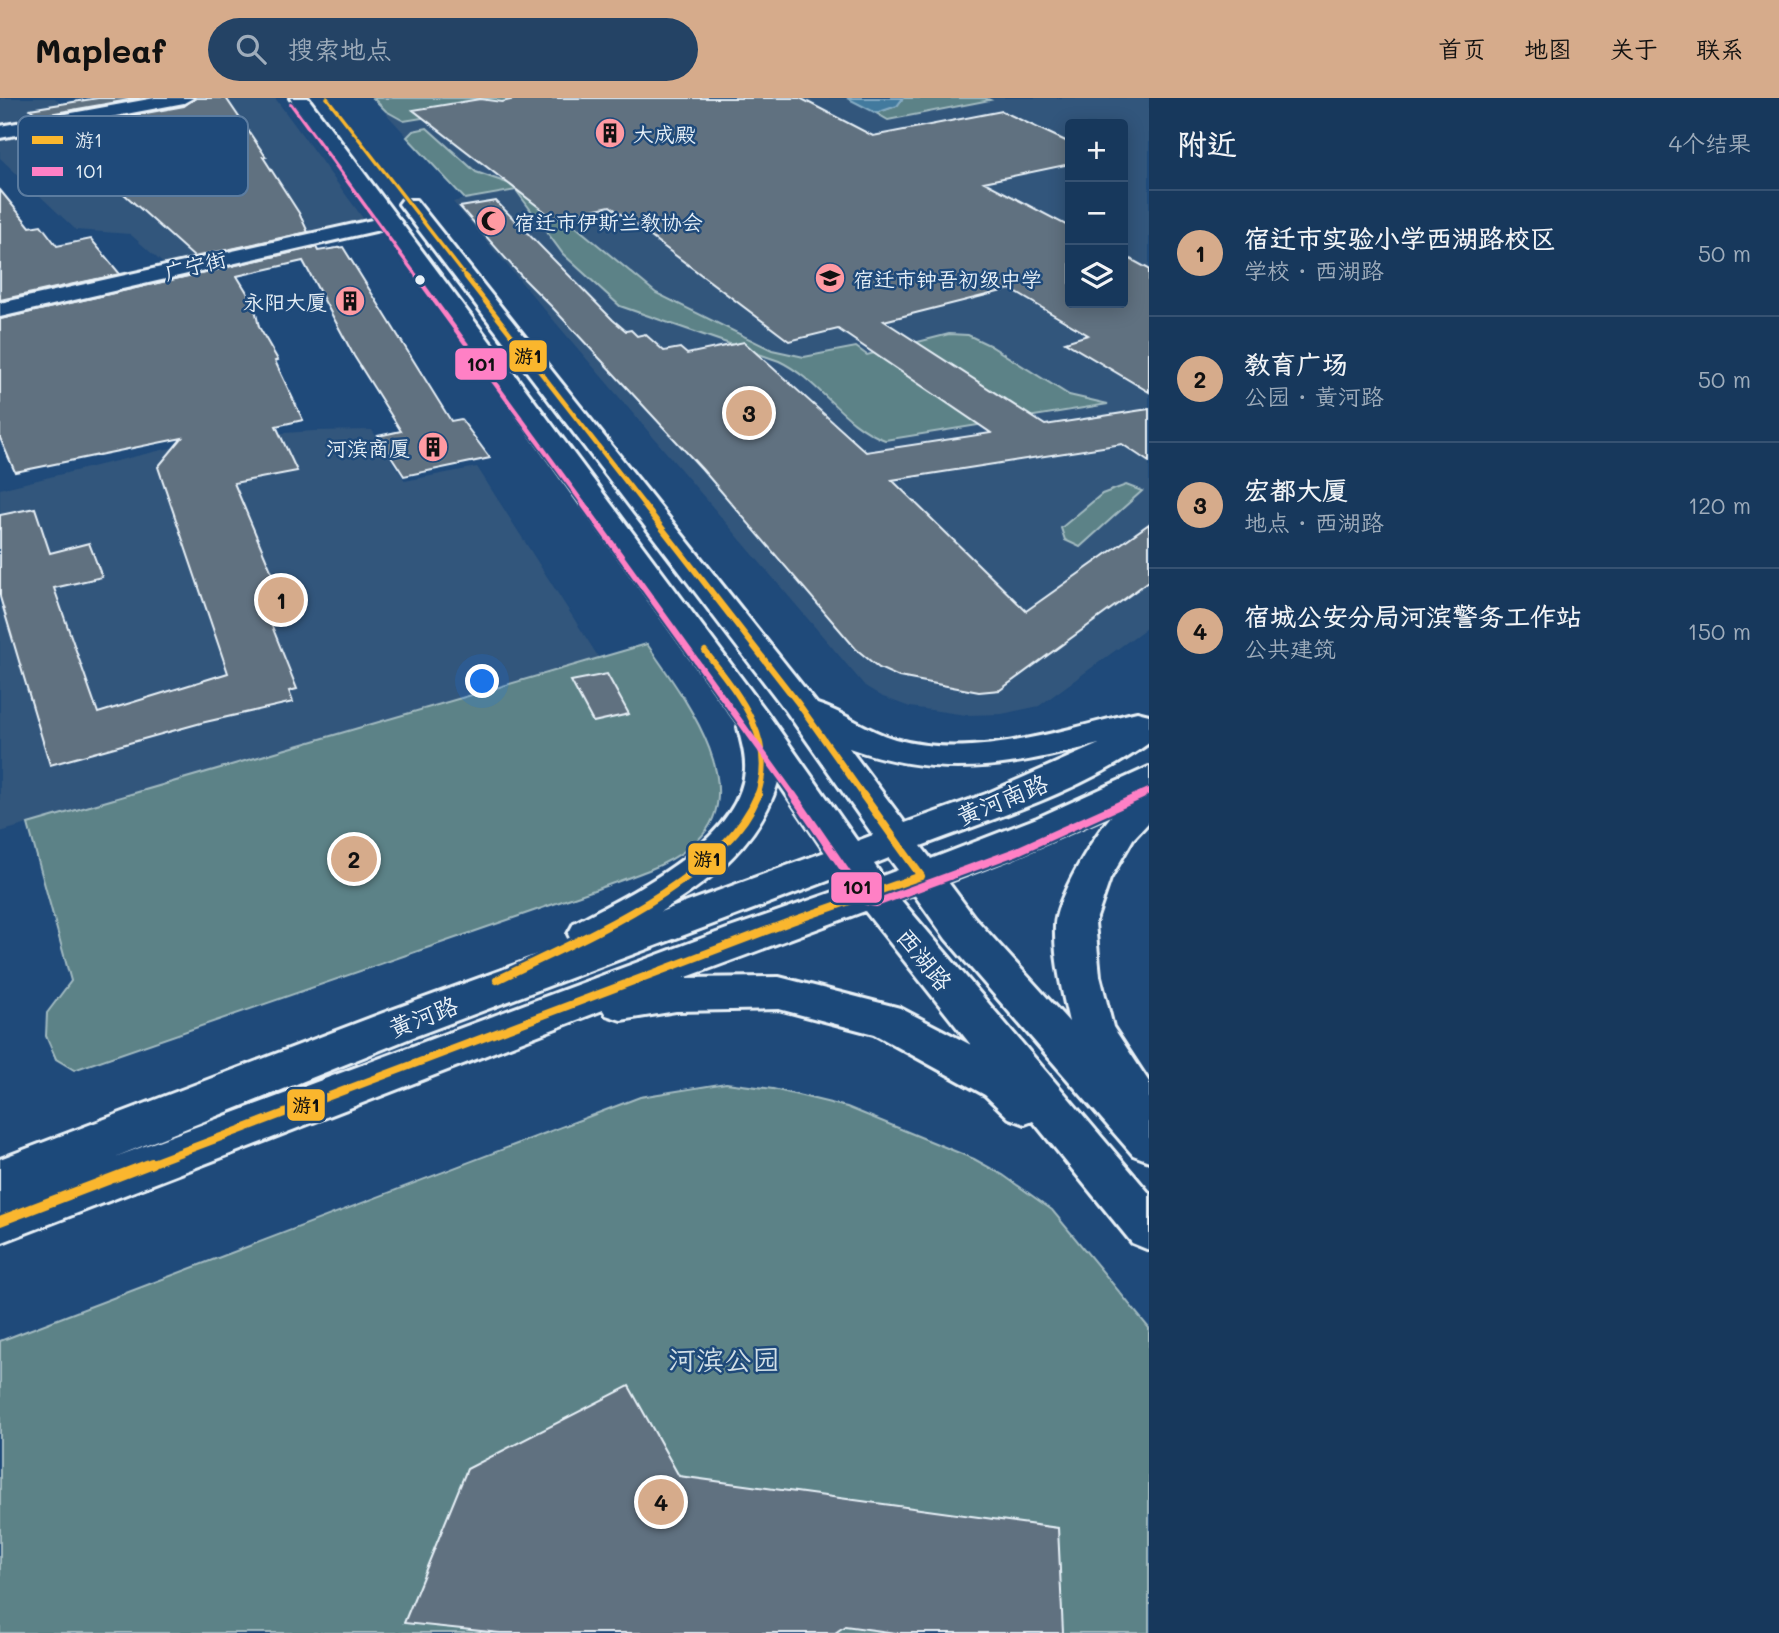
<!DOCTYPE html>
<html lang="zh">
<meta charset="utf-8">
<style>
:root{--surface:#17385c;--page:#244365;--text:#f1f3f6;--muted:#9eacbb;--line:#365272;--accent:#d6ab8b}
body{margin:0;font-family:Mali,"LXGW WenKai TC",sans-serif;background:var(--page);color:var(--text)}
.controls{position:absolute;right:21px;top:21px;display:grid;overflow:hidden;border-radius:7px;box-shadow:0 4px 18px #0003}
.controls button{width:63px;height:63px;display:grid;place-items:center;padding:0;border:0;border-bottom:2px solid var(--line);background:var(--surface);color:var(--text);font:35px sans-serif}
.you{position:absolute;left:483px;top:584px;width:24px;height:24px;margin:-18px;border:5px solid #fff;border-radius:50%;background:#1a73e8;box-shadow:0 0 0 10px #1a73e833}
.badge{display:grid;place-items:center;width:46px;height:46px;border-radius:50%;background:var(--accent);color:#111;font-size:23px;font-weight:700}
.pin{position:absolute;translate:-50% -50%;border:4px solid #fff;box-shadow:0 2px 7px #0006}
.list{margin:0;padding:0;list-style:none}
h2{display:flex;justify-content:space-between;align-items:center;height:91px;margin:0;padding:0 28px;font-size:30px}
h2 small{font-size:23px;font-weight:400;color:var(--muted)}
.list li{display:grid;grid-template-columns:46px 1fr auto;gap:21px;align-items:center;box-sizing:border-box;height:126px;padding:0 28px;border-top:2px solid var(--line)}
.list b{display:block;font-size:26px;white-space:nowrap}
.list p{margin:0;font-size:23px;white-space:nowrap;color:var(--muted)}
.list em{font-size:23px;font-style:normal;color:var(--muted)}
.icon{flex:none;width:38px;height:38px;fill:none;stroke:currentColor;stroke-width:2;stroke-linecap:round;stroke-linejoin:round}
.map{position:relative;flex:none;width:1149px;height:1535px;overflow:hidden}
header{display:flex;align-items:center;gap:42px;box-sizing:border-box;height:98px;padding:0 35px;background:var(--accent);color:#111}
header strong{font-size:33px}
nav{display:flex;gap:38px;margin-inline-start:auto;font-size:24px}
.search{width:490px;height:63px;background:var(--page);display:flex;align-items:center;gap:18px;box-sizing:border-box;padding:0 24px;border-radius:38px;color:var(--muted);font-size:26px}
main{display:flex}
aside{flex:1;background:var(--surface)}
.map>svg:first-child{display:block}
.built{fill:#32567c;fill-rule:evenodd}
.green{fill:#5b8287;stroke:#a2bac0;stroke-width:2}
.water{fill:#427a9e;stroke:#84aac2;stroke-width:2}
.building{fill:#607180;stroke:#e8f1f8;stroke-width:2}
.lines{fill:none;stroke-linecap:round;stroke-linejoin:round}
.minor-casing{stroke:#e8f1f8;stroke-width:6}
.major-casing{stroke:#e8f1f8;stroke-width:6}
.minor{fill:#1f4a7a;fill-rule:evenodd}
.major{fill:#1f4a7a;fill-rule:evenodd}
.bus-1-far4-casing{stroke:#1f4a7a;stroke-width:6}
.bus-1-far3-casing{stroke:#1f4a7a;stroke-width:8}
.bus-1-far2-casing{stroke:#1f4a7a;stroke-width:10}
.bus-1-far1-casing{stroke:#1f4a7a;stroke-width:13}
.bus-1-casing{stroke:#1f4a7a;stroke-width:15}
.bus-2-far3-casing{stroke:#1f4a7a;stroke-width:6}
.bus-2-far2-casing{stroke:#1f4a7a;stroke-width:8}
.bus-2-far1-casing{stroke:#1f4a7a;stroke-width:10}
.bus-2-casing{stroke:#1f4a7a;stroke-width:13}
.bus-1-far4{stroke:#fab62d;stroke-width:3.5}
.bus-1-far3{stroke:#fab62d;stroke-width:4.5}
.bus-1-far2{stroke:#fab62d;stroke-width:6}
.bus-1-far1{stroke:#fab62d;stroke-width:8}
.bus-1{stroke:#fab62d;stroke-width:10}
.bus-2-far3{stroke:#ff80c5;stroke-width:3.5}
.bus-2-far2{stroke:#ff80c5;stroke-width:4.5}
.bus-2-far1{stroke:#ff80c5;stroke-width:6}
.bus-2{stroke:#ff80c5;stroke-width:8}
.bus-dot{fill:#e8f1f8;stroke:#1f4a7a;stroke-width:2.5}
.labels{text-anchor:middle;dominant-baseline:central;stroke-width:5;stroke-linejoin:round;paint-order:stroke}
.far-poi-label{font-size:21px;fill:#e8f1f8;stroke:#1f4a7a;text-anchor:start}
.far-street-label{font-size:21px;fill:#e8f1f8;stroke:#1f4a7a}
.street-label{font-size:24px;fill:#e8f1f8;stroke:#1f4a7a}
.near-park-label{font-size:28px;fill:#d3e0e7;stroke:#1f4a7a}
.key{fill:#1f4a7a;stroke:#5b7ca0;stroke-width:2}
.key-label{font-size:19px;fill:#e8f1f8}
.line-badge{stroke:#1f4a7a;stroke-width:2.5}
.pale-badge-label{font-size:19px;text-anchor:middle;font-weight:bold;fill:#111}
</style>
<header>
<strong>Mapleaf</strong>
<div class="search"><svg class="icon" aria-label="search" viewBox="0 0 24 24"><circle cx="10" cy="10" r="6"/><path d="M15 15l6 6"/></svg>搜索地点</div>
<nav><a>首页</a><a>地图</a><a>关于</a><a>联系</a></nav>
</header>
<main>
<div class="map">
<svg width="1149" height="1535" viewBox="0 0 1149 1535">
<rect width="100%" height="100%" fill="#1f4a7a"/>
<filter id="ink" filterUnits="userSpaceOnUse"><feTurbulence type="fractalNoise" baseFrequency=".0143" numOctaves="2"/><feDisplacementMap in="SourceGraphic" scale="14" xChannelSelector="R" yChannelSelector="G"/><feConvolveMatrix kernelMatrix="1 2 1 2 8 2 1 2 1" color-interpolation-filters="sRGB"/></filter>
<g filter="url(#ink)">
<path class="built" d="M 0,0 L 55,0 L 72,16 L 0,30 Z
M 213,0 L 275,0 L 365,123 L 166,168 L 130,136 L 76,132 L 0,60 L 0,40 Z
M 372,0 L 1149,0 L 1149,528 L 1039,608 L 1002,616 L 966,617 L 910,609 L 883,599 L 865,588 L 453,104 L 464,101 ZM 1070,26 L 1123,26 L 1123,205 L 1070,205 Z
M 372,332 L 405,383 L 477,369 L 599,560 L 0,734 L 0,391 L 166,351 L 239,338 L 314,333 Z"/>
<path class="green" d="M 373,0 L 542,0 L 404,23 L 386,13 Z
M 903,0 L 985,0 L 990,2 L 888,22 L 876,15 L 897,8 Z
M 427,30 L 476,74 L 522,90 L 546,104 L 656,195 L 772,252 L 804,259 L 856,249 L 867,257 L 949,236 L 968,237 L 989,247 L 1069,297 L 1108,306 L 885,342 C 843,327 819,282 779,263 L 620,208 L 563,156 L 516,92 L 465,101 L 407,39 L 413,33 Z
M 1126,387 L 1142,393 L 1080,449 L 1065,442 L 1061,430 L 1102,396 Z
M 647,546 C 679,593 754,688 698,742 C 671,768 631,778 597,791 L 74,972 L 56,961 L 46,938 L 47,915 L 71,883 L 28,726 Z
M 726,985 L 773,991 L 847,1009 L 974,1061 L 1003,1077 L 1052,1112 L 1149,1230 L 1149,1535 L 0,1535 L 0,1243 L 640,999 Z"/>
<path class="water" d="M 847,0 L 903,0 L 897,8 L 876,15 Z"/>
<path class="building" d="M 98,0 L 140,0 L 38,18 L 30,11 Z
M 195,0 L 226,0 L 266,59 L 263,59 L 299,115 L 308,134 L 194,159 L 53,32 L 184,8 Z
M 519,0 L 800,0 L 873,38 L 1002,13 L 1070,45 L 1070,66 L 984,84 L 1070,129 L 1070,205 L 1123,205 L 1123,157 L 1149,171 L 1149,294 L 1065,244 L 1088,237 L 1010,191 L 884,223 L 1045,327 L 1149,311 L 1149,364 L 1122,346 L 892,382 L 1026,513 L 1149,426 L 1149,483 L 1000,592 L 979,594 L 899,579 L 879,570 L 856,551 L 702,371 L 552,209 L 523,180 L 460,109 L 496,103 L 613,222 L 626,233 L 631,232 L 637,238 L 645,236 L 664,253 L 680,250 L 687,256 L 744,244 L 866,354 L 991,335 L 838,231 L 789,243 L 610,108 L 553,120 L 413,12 L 480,1 L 502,4 Z
M 0,92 L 30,129 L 41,127 L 57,148 L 91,141 L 120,176 L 0,202 Z
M 316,149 L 318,153 L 343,149 L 451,323 L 461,321 L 490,360 L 404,378 L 378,338 L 401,333 L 354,258 L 303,163 L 237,178 L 254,206 L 259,229 L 278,262 L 275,263 L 303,322 L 276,328 L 297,373 L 234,385 L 284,503 L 264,508 L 297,591 L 289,593 L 293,604 L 201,625 L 50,667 L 0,499 L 0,417 L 35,410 L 50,455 L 89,445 L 102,479 L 54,490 L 98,615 L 228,575 L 158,369 L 182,340 L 15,374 L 0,340 L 0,221 Z
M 607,576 L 629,616 L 593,624 L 571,583 Z
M 629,1288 L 679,1378 L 1058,1430 L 1063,1535 L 896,1535 L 845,1528 L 835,1535 L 500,1535 L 404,1525 L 467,1371 Z"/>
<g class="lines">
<g class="minor-casing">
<path id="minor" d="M 155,0 L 193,0 L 184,5 L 0,40 L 0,28 Z
M 390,118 L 397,120 L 401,124 L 397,128 L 0,219 L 0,205 Z"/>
</g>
<g class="major-casing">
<path id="major" d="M 290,0 L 308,0 L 765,612 L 857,743 L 873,737 L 786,613 L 402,110 L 399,106 L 402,102 L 416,102 L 817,606 C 844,614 867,633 895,641 C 972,663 1062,632 1137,614 L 1149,617 L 1149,645 C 1082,693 998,719 921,748 L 931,761 L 1037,720 L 1149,669 L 1149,724 L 1133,741 L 1110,781 L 1095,825 L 1100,878 L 1113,929 L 1149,984 L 1149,1063 L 1133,1057 L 946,841 L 914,796 L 900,801 L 1149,1095 L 1149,1152 L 1132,1145 L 1033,1023 L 1025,1026 L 1009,1020 L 985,997 L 874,936 L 779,911 L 676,913 L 621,922 L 606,917 L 603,912 L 0,1145 L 0,1061 L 383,915 L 573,846 L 568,836 L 574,825 C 630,796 740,744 745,672 C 746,657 741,643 738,629 L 739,626 ZM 1099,646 L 986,696 L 905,725 L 849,650 C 941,682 1008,669 1099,646 ZM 778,684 L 825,754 L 660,814 C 712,782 760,744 778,684 ZM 1114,715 C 1095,735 1056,800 1055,828 C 1054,861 1062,892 1069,924 L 974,819 L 948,784 L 1013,759 ZM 889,760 L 898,772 L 882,778 L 874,766 ZM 841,778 L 848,789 L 727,831 L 115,1059 L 413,939 ZM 865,813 L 971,947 L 900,910 L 779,879 L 684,880 Z"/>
</g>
<use href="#minor" class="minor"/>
<use href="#major" class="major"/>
<g class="bus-1-far4-casing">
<path id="bus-1-far4" d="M 327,0 L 467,180"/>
</g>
<g class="bus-1-far3-casing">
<path id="bus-1-far3" d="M 466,179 L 645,408"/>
</g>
<g class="bus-1-far2-casing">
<path id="bus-1-far2" d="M 644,407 L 798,605 L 864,698
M 705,553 C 737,594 778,642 757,698"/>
</g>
<g class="bus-1-far1-casing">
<path id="bus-1-far1" d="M 497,882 C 576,843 723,783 758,697
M 147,1067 L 792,823 L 921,778 L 863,697"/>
</g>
<g class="bus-1-casing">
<path id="bus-1" d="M 0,1123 L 152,1065"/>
</g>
<g class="bus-2-far3-casing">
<path id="bus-2-far3" d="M 291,6 L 418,180"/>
</g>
<g class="bus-2-far2-casing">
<path id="bus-2-far2" d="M 417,179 L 585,408"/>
</g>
<g class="bus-2-far1-casing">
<path id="bus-2-far1" d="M 584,407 L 794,698
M 1138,698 L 1149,693"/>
</g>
<g class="bus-2-casing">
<path id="bus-2" d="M 793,697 L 866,803 L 876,805 L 1015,754 L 1142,697"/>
</g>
<use href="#bus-1-far4" class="bus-1-far4"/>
<use href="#bus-1-far3" class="bus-1-far3"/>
<use href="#bus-1-far2" class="bus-1-far2"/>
<use href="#bus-1-far1" class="bus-1-far1"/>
<use href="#bus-1" class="bus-1"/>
<use href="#bus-2-far3" class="bus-2-far3"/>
<use href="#bus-2-far2" class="bus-2-far2"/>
<use href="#bus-2-far1" class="bus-2-far1"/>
<use href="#bus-2" class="bus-2"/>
</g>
</g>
<defs>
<g id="building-disc" transform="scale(1.575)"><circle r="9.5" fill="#ff9aa2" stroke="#1f4a7a"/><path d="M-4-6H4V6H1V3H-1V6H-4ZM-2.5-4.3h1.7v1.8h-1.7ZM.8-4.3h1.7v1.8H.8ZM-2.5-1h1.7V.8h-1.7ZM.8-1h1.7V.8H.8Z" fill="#111"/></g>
<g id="mosque-disc" transform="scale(1.575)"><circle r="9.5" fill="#ff9aa2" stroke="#1f4a7a"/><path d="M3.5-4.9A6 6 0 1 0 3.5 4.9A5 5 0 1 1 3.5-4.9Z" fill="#111"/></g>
<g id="school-disc" transform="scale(1.575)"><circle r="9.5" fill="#ff9aa2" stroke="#1f4a7a"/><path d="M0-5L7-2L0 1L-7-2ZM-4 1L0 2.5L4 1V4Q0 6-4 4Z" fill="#111"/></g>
</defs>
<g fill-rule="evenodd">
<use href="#building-disc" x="610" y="35"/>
<use href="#mosque-disc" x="491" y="123"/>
<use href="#school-disc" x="830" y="180"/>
<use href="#building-disc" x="350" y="203"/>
<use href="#building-disc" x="433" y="349"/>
</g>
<circle class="bus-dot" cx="420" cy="182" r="6"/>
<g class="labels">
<g class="far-poi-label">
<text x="633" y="35">大成殿</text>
<text x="514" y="123">宿迁市伊斯兰教协会</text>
<text x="853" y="180">宿迁市钟吾初级中学</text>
<text x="327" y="203" text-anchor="end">永阳大厦</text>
<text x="410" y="349" text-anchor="end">河滨商厦</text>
</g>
<g class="far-street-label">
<text transform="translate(195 167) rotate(-14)">广宁街</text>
</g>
<g class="street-label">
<text transform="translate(1002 701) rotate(-22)">黄河南路</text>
<text transform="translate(925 861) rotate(51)">西湖路</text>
<text transform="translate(423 918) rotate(-21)">黄河路</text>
</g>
<g class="near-park-label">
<text x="724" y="1261">河滨公园</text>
</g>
</g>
<rect x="18" y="18" width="230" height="80" rx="10" class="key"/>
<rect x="32" y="38" width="31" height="8" fill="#fab62d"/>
<rect x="32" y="69" width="31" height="9" fill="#ff80c5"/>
<g class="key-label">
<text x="75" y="49">游1</text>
<text x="75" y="80">101</text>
</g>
<g class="line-badge">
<rect x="508" y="241" width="40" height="34" rx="7" fill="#fab62d"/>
<rect x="454" y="249" width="54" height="34" rx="7" fill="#ff80c5"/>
<rect x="687" y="744" width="40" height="34" rx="7" fill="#fab62d"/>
<rect x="830" y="773" width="53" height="33" rx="7" fill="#ff80c5"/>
<rect x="286" y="990" width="40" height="34" rx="7" fill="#fab62d"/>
</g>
<g class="pale-badge-label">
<text x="528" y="265">游1</text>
<text x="481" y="273">101</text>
<text x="707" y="768">游1</text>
<text x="857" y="796">101</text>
<text x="306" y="1014">游1</text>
</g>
</svg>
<div class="controls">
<button>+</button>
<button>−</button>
<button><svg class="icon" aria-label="layers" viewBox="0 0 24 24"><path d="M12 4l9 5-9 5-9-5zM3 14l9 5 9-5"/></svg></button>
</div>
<div class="you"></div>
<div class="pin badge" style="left:281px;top:502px">1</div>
<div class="pin badge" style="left:354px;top:761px">2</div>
<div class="pin badge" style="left:749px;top:315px">3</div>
<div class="pin badge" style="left:661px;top:1404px">4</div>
</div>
<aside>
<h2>附近<small>4个结果</small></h2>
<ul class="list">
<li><span class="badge">1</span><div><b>宿迁市实验小学西湖路校区</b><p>学校 · 西湖路</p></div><em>50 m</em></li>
<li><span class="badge">2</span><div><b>教育广场</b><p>公园 · 黄河路</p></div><em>50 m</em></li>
<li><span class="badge">3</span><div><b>宏都大厦</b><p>地点 · 西湖路</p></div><em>120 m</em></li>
<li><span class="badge">4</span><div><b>宿城公安分局河滨警务工作站</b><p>公共建筑</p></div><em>150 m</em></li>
</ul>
</aside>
</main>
